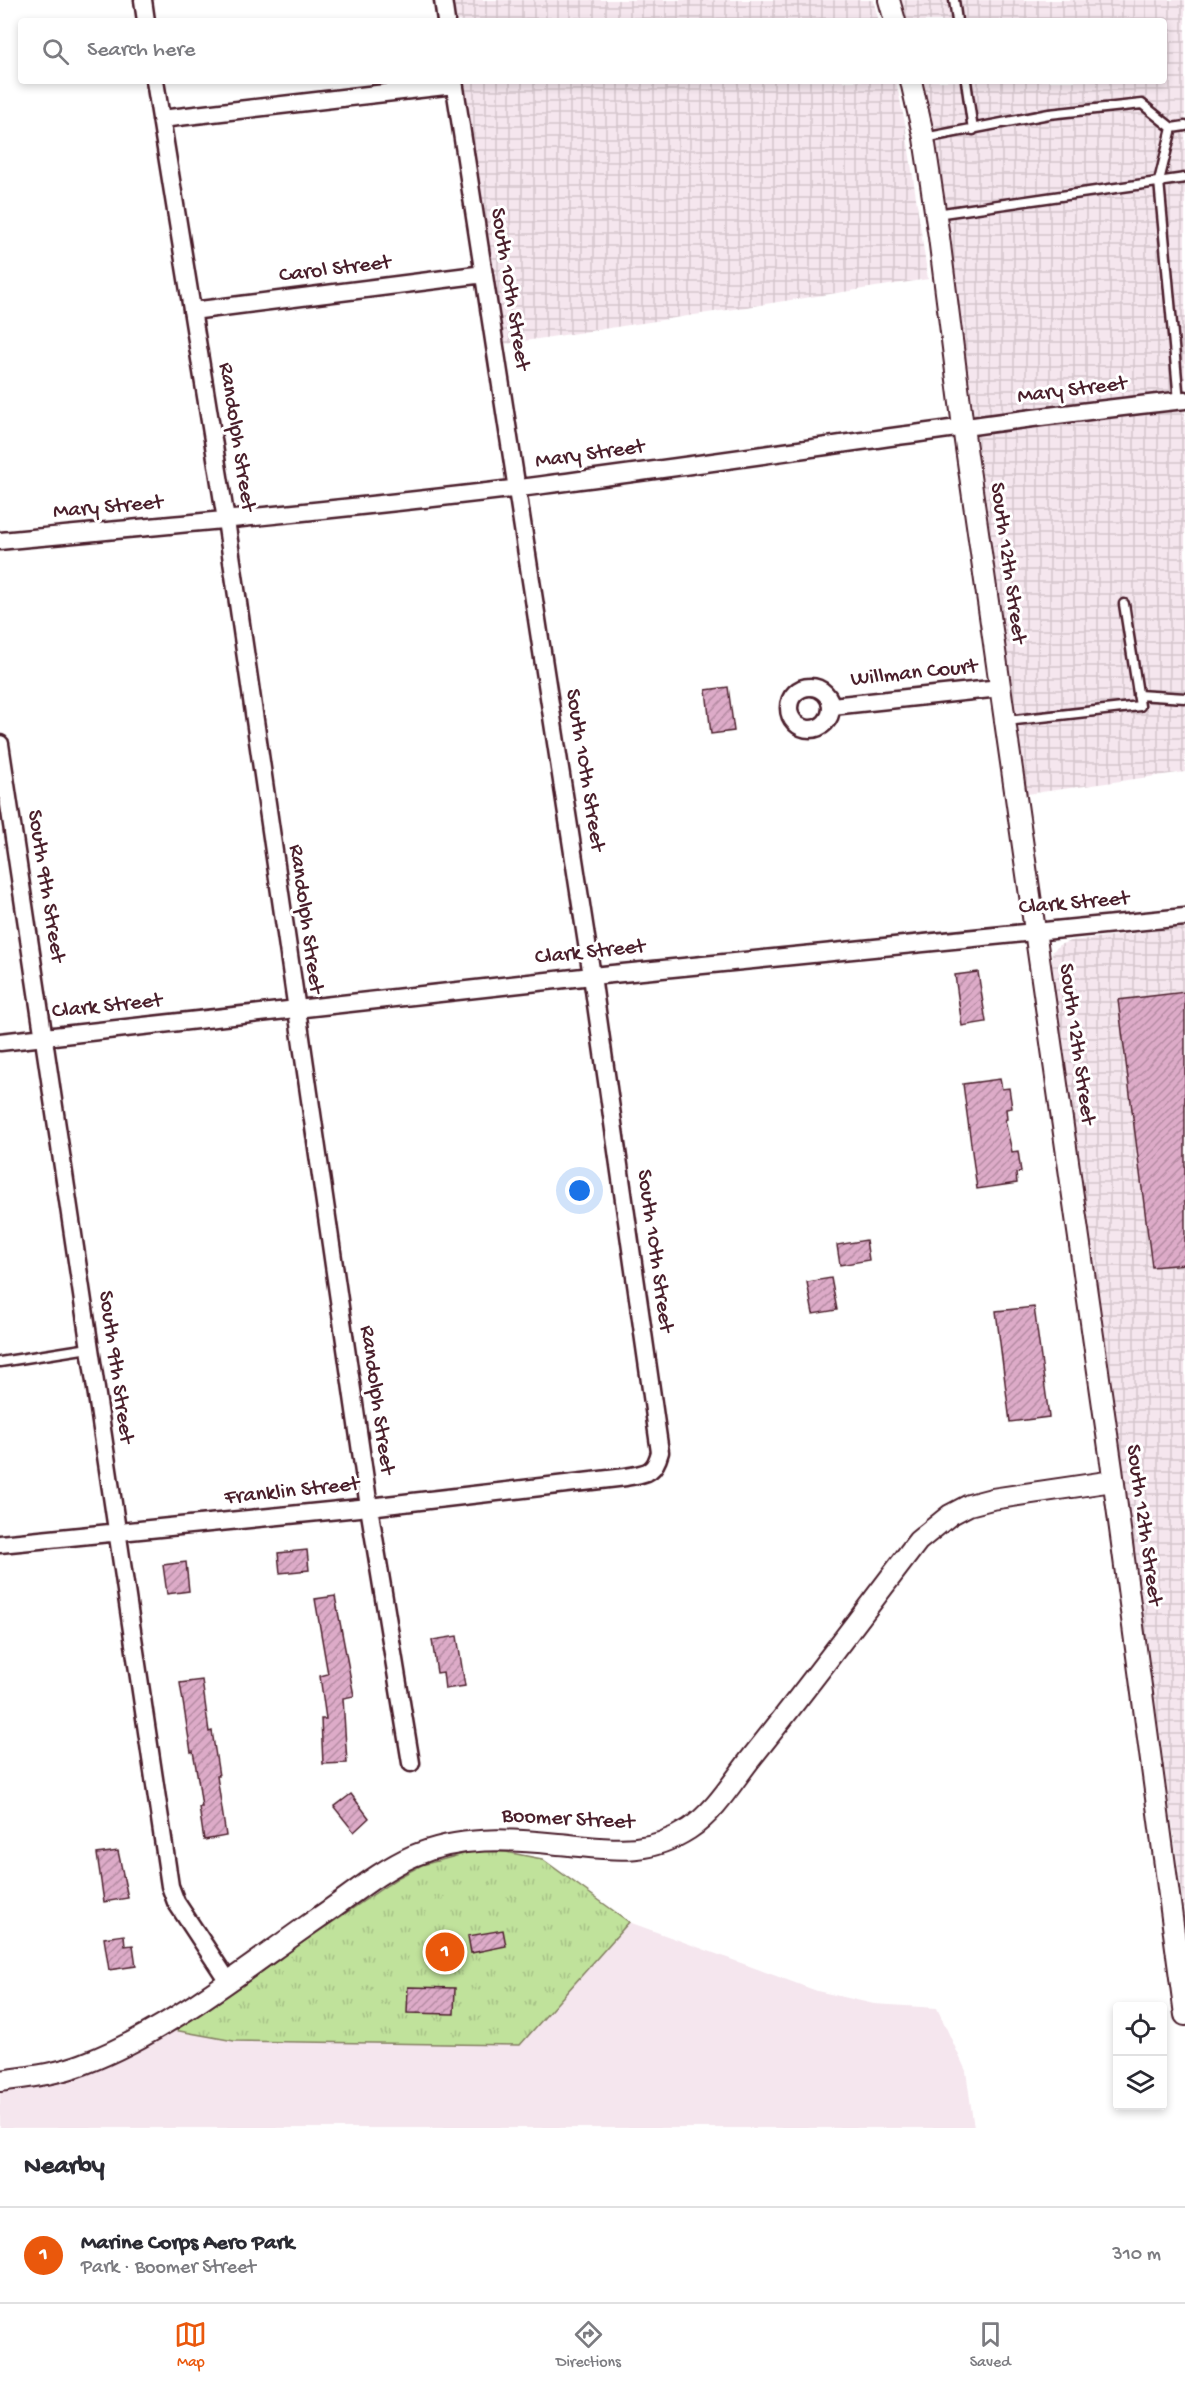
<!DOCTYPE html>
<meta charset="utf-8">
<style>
:root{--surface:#fff;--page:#f2f2f3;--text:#2b2b33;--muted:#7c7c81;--line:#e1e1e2;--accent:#ea580c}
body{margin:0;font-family:"Gochi Hand",sans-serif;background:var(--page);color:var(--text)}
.controls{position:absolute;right:18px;bottom:18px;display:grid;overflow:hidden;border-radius:6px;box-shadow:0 3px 9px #0003}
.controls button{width:54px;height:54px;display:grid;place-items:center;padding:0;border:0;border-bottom:2px solid var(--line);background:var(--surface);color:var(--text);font:30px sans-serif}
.you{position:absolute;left:580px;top:1191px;width:21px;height:21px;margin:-15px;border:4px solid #fff;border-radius:50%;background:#1a73e8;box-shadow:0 0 0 9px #1a73e833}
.badge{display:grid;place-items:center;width:39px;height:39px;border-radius:50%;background:var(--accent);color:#fff;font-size:20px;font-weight:700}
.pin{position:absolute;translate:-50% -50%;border:3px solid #fff;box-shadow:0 2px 6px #0006}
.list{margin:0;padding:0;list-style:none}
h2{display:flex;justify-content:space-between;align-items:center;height:78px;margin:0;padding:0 24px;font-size:26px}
h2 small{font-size:20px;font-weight:400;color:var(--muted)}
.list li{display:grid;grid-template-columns:39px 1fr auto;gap:18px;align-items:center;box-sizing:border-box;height:96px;padding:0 24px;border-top:2px solid var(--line)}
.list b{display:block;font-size:22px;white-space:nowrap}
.list p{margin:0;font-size:20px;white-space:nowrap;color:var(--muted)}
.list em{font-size:20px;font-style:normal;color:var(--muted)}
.icon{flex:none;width:33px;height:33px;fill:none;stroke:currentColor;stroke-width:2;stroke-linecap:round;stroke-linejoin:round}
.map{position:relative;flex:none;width:1185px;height:2128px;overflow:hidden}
.search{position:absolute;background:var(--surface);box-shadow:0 3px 9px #0003;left:18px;right:18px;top:18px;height:66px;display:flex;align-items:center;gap:15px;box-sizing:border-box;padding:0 21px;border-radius:6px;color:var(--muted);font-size:22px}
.sheet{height:174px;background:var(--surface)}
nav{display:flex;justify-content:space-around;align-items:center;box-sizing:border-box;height:84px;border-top:2px solid var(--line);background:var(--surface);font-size:16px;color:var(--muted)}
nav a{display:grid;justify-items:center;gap:3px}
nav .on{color:var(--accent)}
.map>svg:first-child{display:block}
.built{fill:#f5e6ee}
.industrial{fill:url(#industrial-grid)}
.grass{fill:url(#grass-tufts);stroke:#858063;stroke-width:1.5}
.building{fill:url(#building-hatch);stroke:#4a1f2b;stroke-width:1.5}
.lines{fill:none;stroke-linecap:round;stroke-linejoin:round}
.service-casing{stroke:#4a1f2b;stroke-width:13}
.minor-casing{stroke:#4a1f2b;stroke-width:21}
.tertiary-casing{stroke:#4a1f2b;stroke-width:24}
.service{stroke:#fff;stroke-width:8}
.minor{stroke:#fff;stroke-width:16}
.tertiary{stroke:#fff;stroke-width:20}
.labels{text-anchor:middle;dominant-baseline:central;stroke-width:6;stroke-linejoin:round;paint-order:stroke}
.street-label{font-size:22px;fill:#4a1f2b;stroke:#fff}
</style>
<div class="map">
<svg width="1185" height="2128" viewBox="0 0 1185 2128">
<defs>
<pattern id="industrial-grid" width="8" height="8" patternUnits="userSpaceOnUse" patternTransform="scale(1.5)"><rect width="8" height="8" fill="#f5e6ee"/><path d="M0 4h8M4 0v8" fill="none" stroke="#d4c5cc"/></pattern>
<pattern id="grass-tufts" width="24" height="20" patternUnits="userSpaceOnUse" patternTransform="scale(1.5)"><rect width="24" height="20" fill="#c0e29b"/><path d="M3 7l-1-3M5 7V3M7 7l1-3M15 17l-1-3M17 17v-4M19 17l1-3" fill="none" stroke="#a6c186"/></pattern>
<pattern id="building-hatch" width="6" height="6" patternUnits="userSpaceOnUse" patternTransform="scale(1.5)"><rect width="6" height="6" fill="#ddabc8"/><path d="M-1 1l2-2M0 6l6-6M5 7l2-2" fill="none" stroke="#b58ba3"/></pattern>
</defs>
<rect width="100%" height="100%" fill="#fff"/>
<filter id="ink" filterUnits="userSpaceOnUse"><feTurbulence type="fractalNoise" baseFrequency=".0167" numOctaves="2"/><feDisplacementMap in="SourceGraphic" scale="12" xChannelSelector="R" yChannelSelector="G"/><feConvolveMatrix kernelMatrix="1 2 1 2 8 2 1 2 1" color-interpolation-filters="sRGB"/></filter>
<g filter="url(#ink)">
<path class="built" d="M 629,1922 L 817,1991 L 874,2004 L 937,2008 L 966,2071 L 974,2128 L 0,2128 L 0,2093 L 52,2085 L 83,2077 L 133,2055 L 174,2030 L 234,2041 L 520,2045 Z"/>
<path class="industrial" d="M 450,0 L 873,0 L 879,21 L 454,21 Z
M 902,0 L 1185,0 L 1185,772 L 1027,794 L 940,173 L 922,81 L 1164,81 L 1164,21 L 907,21 Z
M 463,81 L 896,81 L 905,123 L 928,279 L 505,344 Z
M 1185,927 L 1185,1915 L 1052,965 L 1052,952 L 1059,945 L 1071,941 Z"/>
<path class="grass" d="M 475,1851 L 506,1852 L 542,1859 L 629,1922 L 520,2045 L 234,2041 L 174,2030 L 399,1877 L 422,1865 Z"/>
<path class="building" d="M 728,687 L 734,731 L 711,734 L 706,690 Z
M 978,972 L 986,1022 L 962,1026 L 955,975 Z
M 1185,992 L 1185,1264 L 1152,1267 L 1118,1000 Z
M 1000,1079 L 1002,1089 L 1009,1088 L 1012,1108 L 1006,1109 L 1007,1119 L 1005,1120 L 1012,1152 L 1018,1151 L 1021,1172 L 1016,1173 L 1017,1183 L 977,1189 L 963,1084 Z
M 866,1240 L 869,1260 L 840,1265 L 837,1245 Z
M 831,1278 L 837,1310 L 813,1314 L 807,1282 Z
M 1034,1307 L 1049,1417 L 1010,1422 L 996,1311 Z
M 307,1550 L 309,1570 L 280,1573 L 278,1553 Z
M 186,1562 L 189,1591 L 167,1594 L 163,1565 Z
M 335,1596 L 354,1696 L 343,1698 L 347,1763 L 323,1764 L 321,1719 L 326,1719 L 320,1676 L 328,1674 L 315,1599 Z
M 457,1636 L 465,1686 L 445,1689 L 443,1672 L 437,1673 L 432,1640 Z
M 202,1680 L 209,1732 L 212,1731 L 219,1776 L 217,1776 L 226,1836 L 204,1840 L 199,1807 L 202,1807 L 198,1779 L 193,1751 L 191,1752 L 180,1683 Z
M 351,1794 L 369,1818 L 354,1832 L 334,1807 Z
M 118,1851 L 128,1898 L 104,1902 L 97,1854 Z
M 503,1930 L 506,1946 L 471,1953 L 468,1936 Z
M 124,1935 L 125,1946 L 133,1945 L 136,1966 L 109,1970 L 104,1938 Z
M 408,1987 L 455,1988 L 454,2014 L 407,2013 Z"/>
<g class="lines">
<g class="service-casing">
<path id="service" d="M 954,0 L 957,21
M 966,81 L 973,130
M 1172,128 L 1185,126
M 924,138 L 1049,114 L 1142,104 L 1172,128 L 1159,181 L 1179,401
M 936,214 L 1185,178
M 1138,695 L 1185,698
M 1006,721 L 1140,706 L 1124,604
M 0,1362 L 89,1348"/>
</g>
<g class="minor-casing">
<path id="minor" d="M 143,0 L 146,21
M 443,0 L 446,21
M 155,81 L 226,520 L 369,1507 L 411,1763
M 161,119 L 454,85
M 192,311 L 484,274
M 0,541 C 173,525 347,509 519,488 C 741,460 962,424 1185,400
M789 708a21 21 0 1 1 42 0a21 21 0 1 1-42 0Z
M 832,706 L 1000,688
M 0,744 L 170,1886 L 176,1902 L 228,1981
M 0,1042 L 592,976 L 1185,917
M 0,1544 L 369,1507 L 626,1477 C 647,1473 654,1474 660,1452 L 592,976 L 454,81"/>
</g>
<g class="tertiary-casing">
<path id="tertiary" d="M 889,0 L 895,21
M 911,81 L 924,138 L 939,237 L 963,427 L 1112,1469 L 1185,2015
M 0,2081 C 28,2077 57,2074 83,2064 C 166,2033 246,1968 318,1918 C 349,1897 379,1871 413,1856 C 459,1836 509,1839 558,1844 C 607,1848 644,1858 689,1829 C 715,1812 733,1781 752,1757 C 809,1686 863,1613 918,1541 L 950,1515 L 969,1505 L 992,1499 L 1113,1481"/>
</g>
<use href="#service" class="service"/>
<use href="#minor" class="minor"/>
<use href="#tertiary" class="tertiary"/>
</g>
</g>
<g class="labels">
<g class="street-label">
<text transform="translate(335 270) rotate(-7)">Carol Street</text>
<text transform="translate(509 289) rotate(81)">South 10th Street</text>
<text transform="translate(1072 391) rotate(-7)">Mary Street</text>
<text transform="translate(236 437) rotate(81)">Randolph Street</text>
<text transform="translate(590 455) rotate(-8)">Mary Street</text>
<text transform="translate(108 508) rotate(-5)">Mary Street</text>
<text transform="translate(1007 563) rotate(82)">South 12th Street</text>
<text transform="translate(914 674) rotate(-6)">Willman Court</text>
<text transform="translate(584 770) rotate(81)">South 10th Street</text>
<text transform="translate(45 886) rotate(81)">South 9th Street</text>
<text transform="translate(1074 904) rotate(-5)">Clark Street</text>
<text transform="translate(305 919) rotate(82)">Randolph Street</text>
<text transform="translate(590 953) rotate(-6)">Clark Street</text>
<text transform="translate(107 1007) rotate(-6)">Clark Street</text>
<text transform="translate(1076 1044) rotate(82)">South 12th Street</text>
<text transform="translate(654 1251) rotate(82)">South 10th Street</text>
<text transform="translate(115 1367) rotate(82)">South 9th Street</text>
<text transform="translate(376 1400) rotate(82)">Randolph Street</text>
<text transform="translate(292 1492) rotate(-6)">Franklin Street</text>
<text transform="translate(1143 1525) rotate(82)">South 12th Street</text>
<text transform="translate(568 1820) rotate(3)">Boomer Street</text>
</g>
</g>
</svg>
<div class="controls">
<button><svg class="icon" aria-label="locate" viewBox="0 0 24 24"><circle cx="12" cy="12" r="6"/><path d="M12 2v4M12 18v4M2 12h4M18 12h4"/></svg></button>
<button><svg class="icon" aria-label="layers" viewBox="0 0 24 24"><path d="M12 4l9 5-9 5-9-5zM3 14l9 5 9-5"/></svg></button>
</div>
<div class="you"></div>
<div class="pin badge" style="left:445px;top:1952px">1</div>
<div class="search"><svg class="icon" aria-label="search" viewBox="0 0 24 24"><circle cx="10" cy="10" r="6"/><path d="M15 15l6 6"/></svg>Search here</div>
</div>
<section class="sheet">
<h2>Nearby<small></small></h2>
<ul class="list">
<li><span class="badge">1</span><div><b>Marine Corps Aero Park</b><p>Park · Boomer Street</p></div><em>310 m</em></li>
</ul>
</section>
<nav>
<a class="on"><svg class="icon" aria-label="map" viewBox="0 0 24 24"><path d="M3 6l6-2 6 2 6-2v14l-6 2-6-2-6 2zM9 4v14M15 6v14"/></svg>Map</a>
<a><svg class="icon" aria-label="directions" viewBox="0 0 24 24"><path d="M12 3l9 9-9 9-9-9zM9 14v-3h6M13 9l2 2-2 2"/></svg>Directions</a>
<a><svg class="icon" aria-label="saved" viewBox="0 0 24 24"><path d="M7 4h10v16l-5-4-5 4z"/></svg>Saved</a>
</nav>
